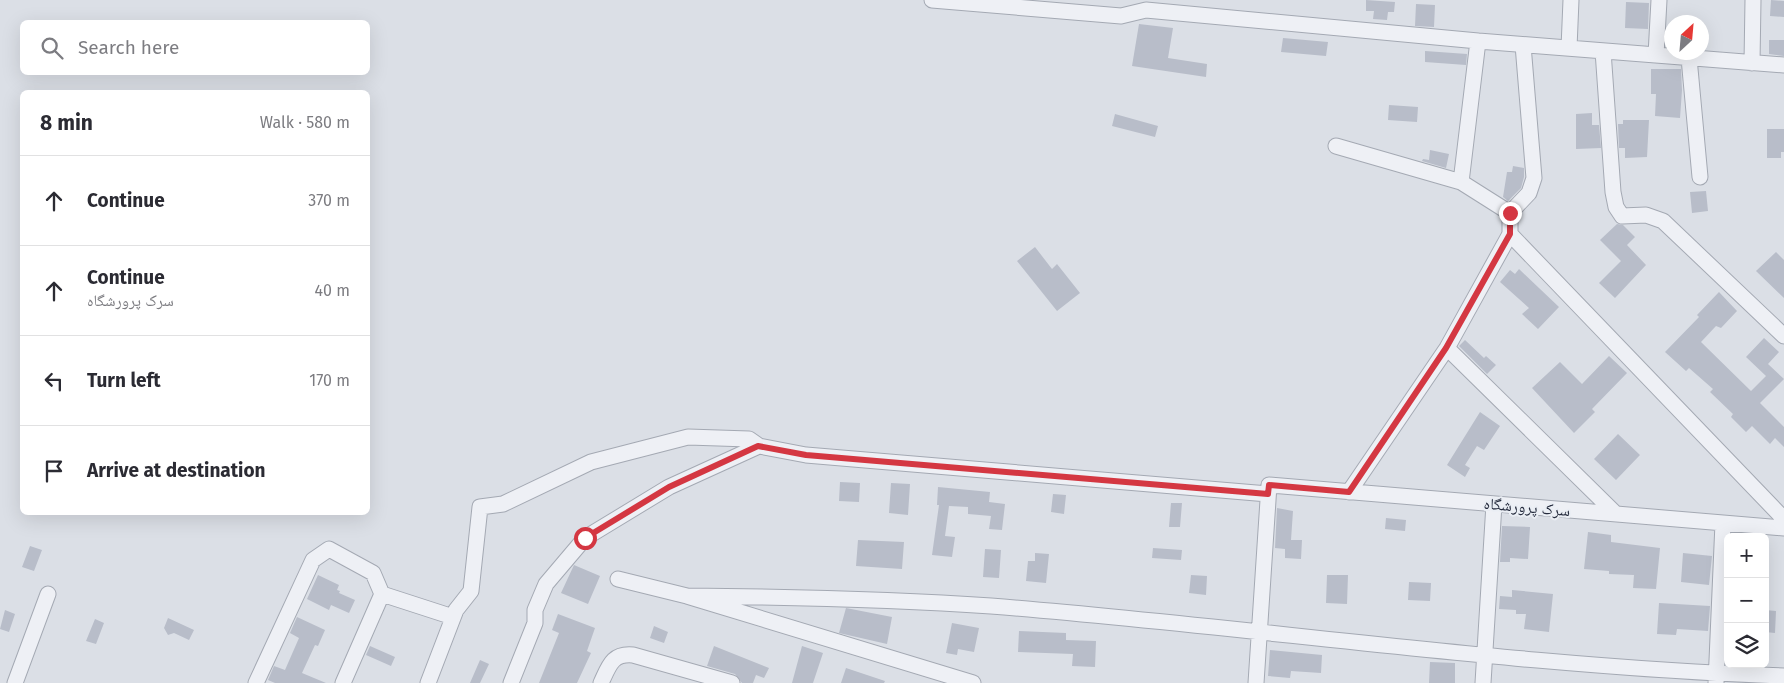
<!DOCTYPE html>
<meta charset="utf-8">
<style>
:root{--surface:#fff;--page:#f7f7f7;--text:#2b2b33;--muted:#7c7c81;--line:#e1e1e2}
body{margin:0;font-family:"Fira Sans","Noto Naskh Arabic",sans-serif;background:var(--page);color:var(--text)}
.controls{position:absolute;right:15px;bottom:15px;display:grid;overflow:hidden;border-radius:8px;box-shadow:0 5px 20px #0002}
.controls button{width:45px;height:45px;display:grid;place-items:center;padding:0;border:0;border-bottom:1px solid var(--line);background:var(--surface);color:var(--text);font:25px sans-serif}
.compass{position:absolute;left:1664px;top:15px;width:45px;height:45px;border-radius:50%;background:var(--surface);box-shadow:0 5px 20px #0002;rotate:26deg}
.stop{position:absolute;width:15px;height:15px;margin:-11px;border:4px solid #d43742;border-radius:50%;background:#fff}
.stop.end{background:#d43742;border-color:#fff;box-shadow:0 1px 5px #0008}
.list{margin:0;padding:0;list-style:none}
h2{display:flex;justify-content:space-between;align-items:center;height:65px;margin:0;padding:0 20px;font-size:21px}
h2 small{font-size:16px;font-weight:400;color:var(--muted)}
.list li{display:grid;grid-template-columns:32px 1fr auto;gap:15px;align-items:center;box-sizing:border-box;height:90px;padding:0 20px;border-top:1px solid var(--line)}
.list b{display:block;font-size:19px;white-space:nowrap}
.list p{margin:0;font-size:16px;white-space:nowrap;color:var(--muted)}
.list em{font-size:16px;font-style:normal;color:var(--muted)}
.icon{flex:none;width:28px;height:28px;fill:none;stroke:currentColor;stroke-width:2;stroke-linecap:round;stroke-linejoin:round}
.map{position:relative;flex:none;width:1784px;height:683px;overflow:hidden}
.search{position:absolute;background:var(--surface);box-shadow:0 5px 20px #0002;left:20px;top:20px;width:350px;height:55px;display:flex;align-items:center;gap:12px;box-sizing:border-box;padding:0 18px;border-radius:8px;color:var(--muted);font-size:19px}
.panel{position:absolute;background:var(--surface);box-shadow:0 5px 20px #0002;left:20px;top:90px;width:350px;height:425px;border-radius:8px}
.map>svg:first-child{display:block}
.building{fill:#b8bdc9}
.lines{fill:none;stroke-linecap:round;stroke-linejoin:round}
.minor-casing{stroke:#a4a9b3;stroke-width:17}
.minor{stroke:#eef0f5;stroke-width:15}
.route{stroke:#d43742;stroke-width:6}
.labels{text-anchor:middle;dominant-baseline:central;stroke-width:4;stroke-linejoin:round;paint-order:stroke}
.street-label{font-size:16px;fill:#252b3d;stroke:#eaeef4}
</style>
<div class="map">
<svg width="1784" height="683" viewBox="0 0 1784 683">
<rect width="100%" height="100%" fill="#dbdfe6"/>
<path class="building" d="M 1366,0 L 1395,2 L 1394,12 L 1388,12 L 1387,20 L 1373,19 L 1374,11 L 1366,11 Z
M 1771,0 L 1784,1 L 1784,17 L 1770,16 Z
M 1626,2 L 1649,3 L 1648,29 L 1625,28 Z
M 1416,4 L 1435,5 L 1434,27 L 1415,26 Z
M 1139,24 L 1173,28 L 1168,58 L 1207,64 L 1206,77 L 1132,66 Z
M 1283,38 L 1328,42 L 1326,56 L 1281,52 Z
M 1769,40 L 1784,40 L 1784,56 L 1769,54 Z
M 1425,51 L 1467,54 L 1466,65 L 1425,62 Z
M 1651,69 L 1681,69 L 1682,90 L 1680,118 L 1655,116 L 1656,94 L 1651,94 Z
M 1389,105 L 1418,107 L 1417,122 L 1388,120 Z
M 1592,113 L 1592,125 L 1599,125 L 1601,148 L 1576,149 L 1576,114 Z
M 1115,114 L 1158,126 L 1155,137 L 1112,126 Z
M 1623,120 L 1649,120 L 1647,157 L 1625,158 L 1625,148 L 1619,148 L 1618,124 L 1623,124 Z
M 1767,129 L 1784,129 L 1784,152 L 1781,152 L 1781,158 L 1767,158 Z
M 1430,150 L 1449,154 L 1446,168 L 1422,161 L 1423,159 L 1429,160 Z
M 1513,166 L 1524,168 L 1524,177 L 1521,188 L 1508,201 L 1503,197 L 1507,172 L 1512,172 Z
M 1706,191 L 1708,211 L 1692,213 L 1690,192 Z
M 1617,224 L 1623,225 L 1635,237 L 1627,245 L 1646,265 L 1615,298 L 1599,283 L 1621,261 L 1600,240 Z
M 1035,247 L 1052,269 L 1057,264 L 1080,293 L 1057,311 L 1017,261 Z
M 1776,252 L 1784,260 L 1784,298 L 1756,271 Z
M 1519,269 L 1559,307 L 1538,329 L 1522,314 L 1529,308 L 1500,282 L 1510,270 L 1515,274 Z
M 1719,292 L 1737,311 L 1721,328 L 1716,326 L 1701,342 L 1751,391 L 1766,376 L 1746,357 L 1764,338 L 1779,352 L 1768,364 L 1784,379 L 1760,403 L 1784,427 L 1784,447 L 1775,438 L 1770,444 L 1752,426 L 1746,432 L 1731,417 L 1733,414 L 1710,392 L 1713,389 L 1689,368 L 1686,371 L 1665,352 L 1699,317 L 1697,315 Z
M 1465,340 L 1484,358 L 1486,356 L 1496,365 L 1487,374 L 1459,346 Z
M 1609,356 L 1627,373 L 1592,409 L 1595,412 L 1574,433 L 1532,388 L 1560,362 L 1582,384 Z
M 1480,412 L 1500,426 L 1484,450 L 1477,446 L 1465,465 L 1470,468 L 1465,477 L 1447,465 Z
M 1618,434 L 1640,455 L 1616,480 L 1594,459 Z
M 840,482 L 860,483 L 859,502 L 839,501 Z
M 891,483 L 910,484 L 908,515 L 889,513 Z
M 938,487 L 990,492 L 989,502 L 1005,504 L 1002,530 L 989,529 L 991,516 L 968,514 L 968,507 L 949,506 L 945,536 L 955,537 L 952,557 L 932,555 L 939,505 L 937,505 Z
M 1053,494 L 1066,495 L 1064,514 L 1051,512 Z
M 1171,503 L 1182,503 L 1180,527 L 1169,527 Z
M 1277,508 L 1293,511 L 1291,540 L 1302,540 L 1301,559 L 1285,558 L 1285,549 L 1275,548 Z
M 1386,518 L 1406,520 L 1405,531 L 1385,529 Z
M 1502,526 L 1530,527 L 1528,559 L 1510,558 L 1510,562 L 1500,562 Z
M 1588,532 L 1611,535 L 1611,542 L 1660,548 L 1656,589 L 1633,588 L 1634,575 L 1609,574 L 1609,571 L 1584,569 Z
M 858,540 L 904,542 L 902,569 L 856,566 Z
M 30,546 L 42,550 L 34,571 L 22,567 Z
M 1153,548 L 1182,550 L 1181,560 L 1152,558 Z
M 985,549 L 1001,550 L 999,578 L 983,577 Z
M 1035,553 L 1049,554 L 1046,583 L 1026,581 L 1028,561 L 1035,561 Z
M 1683,553 L 1712,556 L 1709,585 L 1681,582 Z
M 574,565 L 600,576 L 588,604 L 561,593 Z
M 318,575 L 339,585 L 337,590 L 340,591 L 339,593 L 355,600 L 349,613 L 331,605 L 329,610 L 307,599 Z
M 1191,575 L 1207,576 L 1206,595 L 1189,593 Z
M 1327,575 L 1348,575 L 1347,604 L 1326,603 Z
M 1409,582 L 1431,583 L 1430,601 L 1408,600 Z
M 1512,590 L 1553,594 L 1549,632 L 1524,629 L 1526,614 L 1516,614 L 1516,610 L 1499,609 L 1500,596 L 1512,597 Z
M 1659,603 L 1710,606 L 1708,631 L 1677,629 L 1676,635 L 1657,634 Z
M 846,608 L 892,617 L 887,644 L 839,633 Z
M 5,610 L 15,614 L 9,632 L 0,629 Z
M 1765,610 L 1776,611 L 1775,633 L 1765,632 Z
M 558,614 L 595,628 L 587,651 L 591,653 L 577,683 L 539,683 L 559,633 L 552,630 Z
M 297,617 L 325,630 L 318,646 L 315,645 L 302,673 L 326,683 L 275,683 L 268,680 L 274,666 L 285,670 L 299,638 L 290,633 Z
M 168,618 L 194,630 L 189,640 L 174,633 L 168,635 L 164,628 Z
M 95,619 L 104,623 L 96,644 L 86,641 Z
M 952,623 L 979,628 L 974,652 L 958,649 L 957,655 L 946,653 Z
M 654,626 L 668,632 L 664,643 L 650,638 Z
M 1019,631 L 1066,633 L 1066,640 L 1096,641 L 1095,667 L 1072,666 L 1073,654 L 1018,652 Z
M 370,646 L 395,657 L 391,666 L 366,655 Z
M 714,646 L 769,668 L 764,678 L 756,675 L 753,683 L 742,683 L 735,674 L 707,666 Z
M 802,646 L 823,653 L 813,683 L 792,683 Z
M 1270,650 L 1322,655 L 1321,673 L 1291,671 L 1290,678 L 1268,676 Z
M 480,660 L 489,664 L 480,683 L 470,683 Z
M 1430,662 L 1455,663 L 1455,683 L 1429,683 Z
M 846,668 L 885,681 L 884,683 L 841,683 Z"/>
<g class="lines">
<g class="minor-casing">
<path id="minor" d="M 932,0 L 1121,16 L 1146,10 L 1478,41 L 1784,65
M 1478,41 L 1461,182 L 1510,213 L 1510,234 L 1784,519
M 1569,48 L 1571,0
M 1603,51 L 1613,192 L 1616,207 L 1622,216 L 1646,215 L 1663,221 L 1784,336
M 1656,55 L 1659,0
M 1689,58 L 1700,177
M 1752,63 L 1753,0
M 1336,146 L 1461,182
M 1510,213 L 1529,193 L 1534,178 L 1523,45
M 1447,348 L 1616,514
M 1349,492 L 1447,348 L 1510,234
M 618,579 L 687,596 L 973,683
M 687,596 C 788,597 890,599 991,606 C 1255,627 1519,667 1784,676
M 15,683 L 48,594
M 256,683 L 313,560 L 329,549 L 373,573 L 382,594 L 453,617
M 343,683 L 382,594
M 428,683 L 456,610 L 471,591 L 480,507 L 503,504 L 591,462 L 688,437 L 749,439 L 759,446
M 511,683 L 535,623 L 535,610 L 546,584 L 585,538 L 669,487 L 759,446 L 806,455 L 1268,494
M 601,683 C 609,666 612,653 633,655 L 732,683
M 1256,683 L 1269,485 L 1784,528
M 1483,683 L 1494,504
M 1716,683 L 1723,523"/>
</g>
<use href="#minor" class="minor"/>
</g>
<g class="lines">
<path class="route" d="M 585,538 L 669,487 L 758,446 L 806,455 L 1268,494 L 1269,485 L 1349,492 L 1446,348 L 1510,234 L 1510,213"/>
</g>
<g class="labels">
<g class="street-label">
<text transform="translate(1527 507) rotate(5)">سرک پرورشگاه</text>
</g>
</g>
</svg>
<div class="controls">
<button>+</button>
<button>−</button>
<button><svg class="icon" aria-label="layers" viewBox="0 0 24 24"><path d="M12 4l9 5-9 5-9-5zM3 14l9 5 9-5"/></svg></button>
</div>
<svg class="compass" viewBox="-18 -18 36 36"><path d="M0-13l5 13h-10z" fill="#e53935"/><path d="M0 13l5-13h-10z" fill="#7c7c81"/></svg>
<div class="stop" style="left:585px;top:538px"></div>
<div class="stop end" style="left:1510px;top:213px"></div>
<div class="search"><svg class="icon" aria-label="search" viewBox="0 0 24 24"><circle cx="10" cy="10" r="6"/><path d="M15 15l6 6"/></svg>Search here</div>
<section class="panel">
<h2>8 min<small>Walk · 580 m</small></h2>
<ul class="list">
<li><svg class="icon" aria-label="ahead" viewBox="0 0 24 24"><path d="M12 20V5M6 11l6-6 6 6"/></svg><div><b>Continue</b></div><em>370 m</em></li>
<li><svg class="icon" aria-label="ahead" viewBox="0 0 24 24"><path d="M12 20V5M6 11l6-6 6 6"/></svg><div><b>Continue</b><p>سرک پرورشگاه</p></div><em>40 m</em></li>
<li><svg class="icon" aria-label="left" viewBox="0 0 24 24"><path d="M17 20v-9H6M10 6l-5 5 5 5"/></svg><div><b>Turn left</b></div><em>170 m</em></li>
<li><svg class="icon" aria-label="arrive" viewBox="0 0 24 24"><path d="M6 21V4h12l-3 4 3 4H6"/></svg><div><b>Arrive at destination</b></div></li>
</ul>
</section>
</div>
